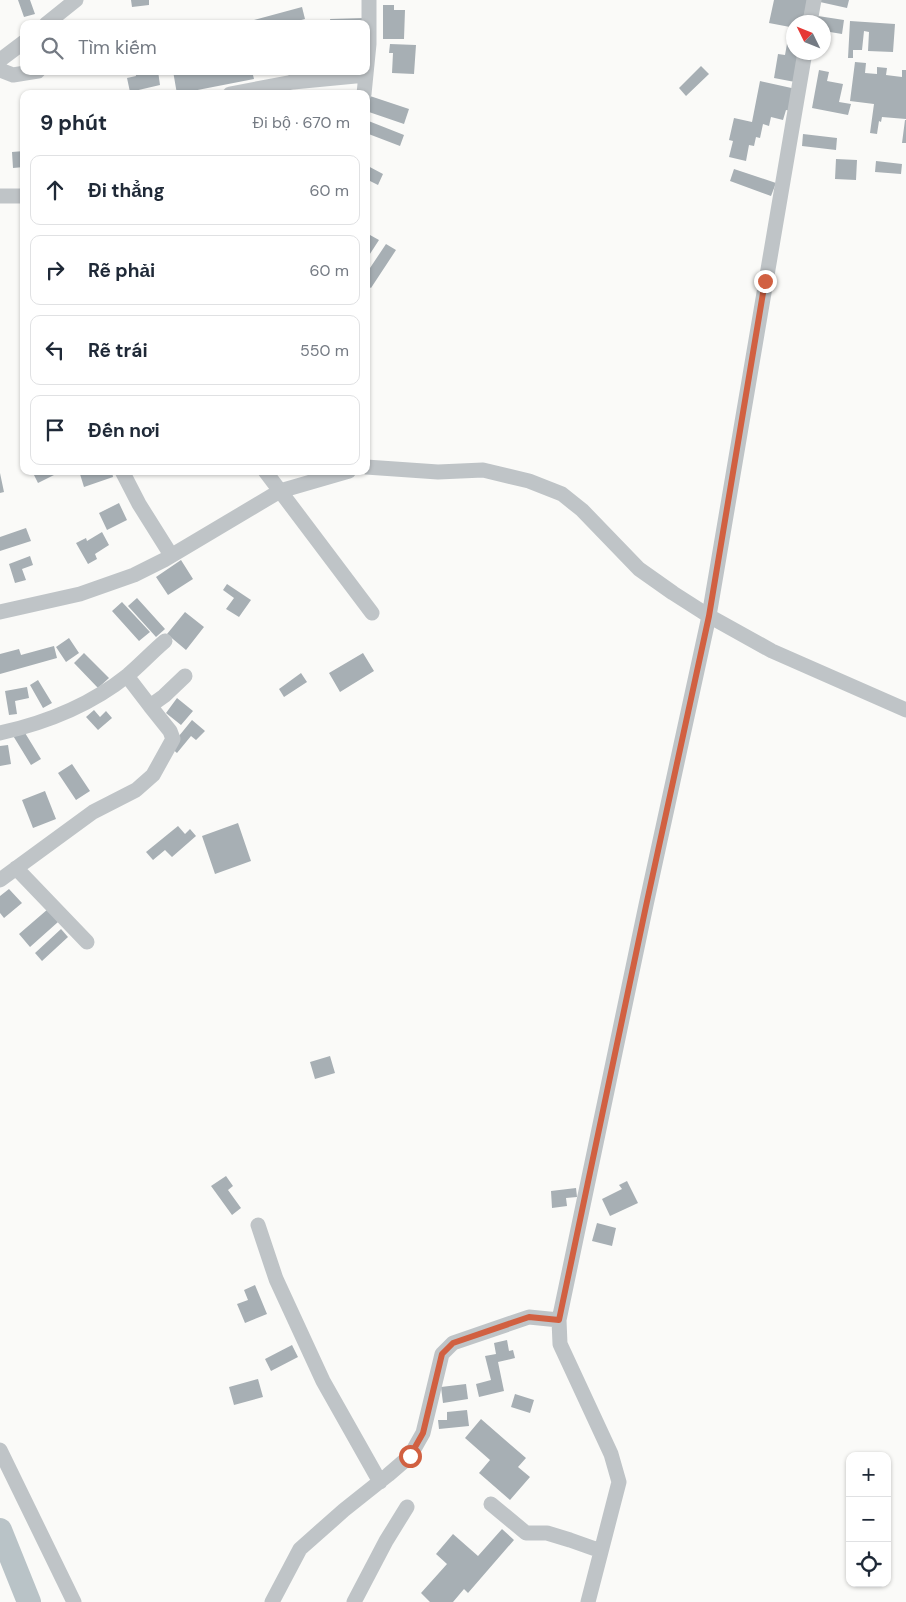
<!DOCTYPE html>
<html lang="vi">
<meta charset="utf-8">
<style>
:root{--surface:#fff;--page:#f2f2f3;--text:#1f2937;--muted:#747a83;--line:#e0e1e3}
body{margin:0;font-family:"DM Sans",sans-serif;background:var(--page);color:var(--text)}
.controls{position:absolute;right:15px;bottom:15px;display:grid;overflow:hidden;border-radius:10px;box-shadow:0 1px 4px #0004}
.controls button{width:45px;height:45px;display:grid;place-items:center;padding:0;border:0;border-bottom:1px solid var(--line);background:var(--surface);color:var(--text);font:25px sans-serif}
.compass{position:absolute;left:786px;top:15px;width:45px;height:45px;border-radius:50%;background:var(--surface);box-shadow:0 1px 4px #0004;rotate:313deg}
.stop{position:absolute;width:15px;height:15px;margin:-11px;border:4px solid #d16041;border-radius:50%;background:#fff}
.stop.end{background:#d16041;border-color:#fff;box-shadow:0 1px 5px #0008}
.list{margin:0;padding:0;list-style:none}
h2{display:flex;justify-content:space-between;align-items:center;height:65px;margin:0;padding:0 20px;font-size:21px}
h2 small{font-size:16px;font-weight:400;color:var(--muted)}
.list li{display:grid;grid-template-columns:32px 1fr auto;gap:15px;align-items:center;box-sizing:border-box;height:70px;margin:0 10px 10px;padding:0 10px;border:1px solid var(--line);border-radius:10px}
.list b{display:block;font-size:19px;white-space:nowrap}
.list em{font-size:16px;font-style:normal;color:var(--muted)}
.icon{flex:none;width:28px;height:28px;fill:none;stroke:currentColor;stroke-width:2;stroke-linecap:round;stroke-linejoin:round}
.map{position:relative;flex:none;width:906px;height:1602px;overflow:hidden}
.search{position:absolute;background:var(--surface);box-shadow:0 1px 4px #0004;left:20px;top:20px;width:350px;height:55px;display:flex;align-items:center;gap:12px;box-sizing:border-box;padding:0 18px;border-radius:10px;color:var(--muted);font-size:19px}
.panel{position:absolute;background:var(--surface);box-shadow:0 1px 4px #0004;left:20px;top:90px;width:350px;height:385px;border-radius:10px}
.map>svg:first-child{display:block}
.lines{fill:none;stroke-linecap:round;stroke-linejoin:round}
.river{stroke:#b9c3c7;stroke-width:24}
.building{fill:#a7afb4}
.street{stroke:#bfc4c7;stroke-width:15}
.route{stroke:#d16041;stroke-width:6}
</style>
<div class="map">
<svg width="906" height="1602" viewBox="0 0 906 1602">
<rect width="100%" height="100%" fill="#fafaf8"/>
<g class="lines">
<path class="river" d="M 0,1530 L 29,1602"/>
</g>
<path class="building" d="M 18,0 L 30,0 L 35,14 L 24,17 Z
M 131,0 L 149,0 L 149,5 L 132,7 Z
M 774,0 L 811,0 L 807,22 L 794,22 L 794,52 L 801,52 L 795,82 L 774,78 L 778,54 L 785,55 L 790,27 L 769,23 Z
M 820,0 L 849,0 L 847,8 L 820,2 Z
M 383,5 L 394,5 L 394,10 L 405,10 L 404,39 L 383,39 Z
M 302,7 L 305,19 L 286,24 L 255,24 L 254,20 Z
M 818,16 L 844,20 L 842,34 L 824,31 L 824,22 L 817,22 Z
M 365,18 L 365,24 L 331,24 L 330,19 Z
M 850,21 L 895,24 L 893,52 L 868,51 L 869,32 L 864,31 L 862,50 L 853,50 L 853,58 L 848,58 Z
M 390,44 L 416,45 L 414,74 L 392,73 L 393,53 L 389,53 Z
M 855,62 L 866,63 L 865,73 L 877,74 L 877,67 L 887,68 L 886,75 L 902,77 L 902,70 L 906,70 L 906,119 L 882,117 L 881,122 L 879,121 L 877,134 L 870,133 L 874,104 L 850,101 Z
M 701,66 L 709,74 L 686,96 L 679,88 Z
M 819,70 L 829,72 L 827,81 L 843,84 L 839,102 L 851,104 L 848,115 L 812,108 Z
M 135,71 L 158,71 L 160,85 L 130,92 L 127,78 L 136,76 Z
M 173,71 L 252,71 L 254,79 L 177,94 Z
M 288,71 L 307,71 L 308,75 L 289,78 Z
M 760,81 L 796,89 L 791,111 L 786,110 L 783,120 L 771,117 L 769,126 L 763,124 L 760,138 L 756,137 L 754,146 L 749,145 L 746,161 L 729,157 L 733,141 L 729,140 L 734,118 L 752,122 Z
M 370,96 L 409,109 L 404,124 L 366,111 Z
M 366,120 L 404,135 L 400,146 L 366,133 Z
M 905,120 L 906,120 L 906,143 L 902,143 Z
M 803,134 L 837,138 L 836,150 L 802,146 Z
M 24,151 L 24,167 L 13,168 L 12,152 Z
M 836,159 L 857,160 L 856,180 L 835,179 Z
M 876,161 L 902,164 L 901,174 L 875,172 Z
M 366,165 L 383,174 L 378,185 L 366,179 Z
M 734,169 L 776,183 L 771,196 L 730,181 Z
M 370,235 L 379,240 L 366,260 L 366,240 Z
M 386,244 L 396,250 L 371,288 L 366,285 L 366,274 Z
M 32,471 L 62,471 L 38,483 Z
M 79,471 L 112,471 L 113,477 L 84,487 Z
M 0,473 L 4,492 L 0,493 Z
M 119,503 L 127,520 L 107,530 L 99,513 Z
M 26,528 L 31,541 L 0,551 L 0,537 Z
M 102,532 L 109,545 L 95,554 L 97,559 L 88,564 L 76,543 L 86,538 L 87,541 Z
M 30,556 L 33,565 L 22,569 L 26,580 L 15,583 L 9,564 Z
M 181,560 L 193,579 L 168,595 L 156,577 Z
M 227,584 L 251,600 L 239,617 L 226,609 L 234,598 L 223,590 Z
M 137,598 L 165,629 L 156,637 L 128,606 Z
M 122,602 L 150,632 L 139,641 L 112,611 Z
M 185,612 L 204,627 L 186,650 L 167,634 Z
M 69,638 L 79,653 L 66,662 L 56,647 Z
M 54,646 L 57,658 L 0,674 L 0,654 L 19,649 L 21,655 Z
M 84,653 L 109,678 L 98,688 L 74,663 Z
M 363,653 L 374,671 L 340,692 L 329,673 Z
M 301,673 L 307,682 L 284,697 L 279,689 Z
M 38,680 L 52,703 L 43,708 L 30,685 Z
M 27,687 L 29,698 L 15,701 L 17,714 L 9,715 L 5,691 Z
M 177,698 L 193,711 L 181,725 L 166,713 Z
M 94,710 L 100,717 L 106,711 L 112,718 L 98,730 L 86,717 Z
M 192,720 L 205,731 L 196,740 L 191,736 L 177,753 L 170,747 Z
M 22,728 L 41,759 L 31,765 L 12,734 Z
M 8,745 L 11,764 L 0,766 L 0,746 Z
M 72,764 L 90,791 L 76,800 L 58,773 Z
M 45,791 L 56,819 L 33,828 L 22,800 Z
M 238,823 L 251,861 L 215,874 L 202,836 Z
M 178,826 L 185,834 L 190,829 L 196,836 L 172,857 L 165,850 L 153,860 L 146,852 Z
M 9,889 L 22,903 L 4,918 L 0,913 L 0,896 Z
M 48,909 L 58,922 L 30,947 L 19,934 Z
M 61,929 L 68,937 L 42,961 L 35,953 Z
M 330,1056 L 335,1073 L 315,1079 L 310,1062 Z
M 226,1176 L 233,1186 L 228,1190 L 241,1208 L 232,1215 L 211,1186 Z
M 627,1181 L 638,1203 L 610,1216 L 602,1199 L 622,1189 L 619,1185 Z
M 576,1188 L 577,1197 L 566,1198 L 567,1206 L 552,1208 L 551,1191 Z
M 597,1223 L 616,1228 L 612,1246 L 592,1241 Z
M 255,1285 L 267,1314 L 245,1323 L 237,1304 L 248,1300 L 244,1290 Z
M 507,1340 L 509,1351 L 513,1350 L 515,1358 L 498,1362 L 504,1391 L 479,1397 L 476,1384 L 491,1380 L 485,1356 L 496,1354 L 494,1343 Z
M 292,1345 L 298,1357 L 271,1371 L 265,1359 Z
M 258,1379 L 263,1397 L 234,1405 L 229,1387 Z
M 466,1384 L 468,1399 L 443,1403 L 441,1387 Z
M 515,1394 L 534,1400 L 530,1413 L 511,1407 Z
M 467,1410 L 469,1426 L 439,1429 L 438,1420 L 447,1420 L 447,1412 Z
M 481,1419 L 526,1458 L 518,1467 L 530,1477 L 510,1500 L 479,1473 L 490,1460 L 465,1438 Z
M 502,1529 L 514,1540 L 468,1593 L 464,1589 L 453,1602 L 430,1602 L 421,1593 L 447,1564 L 436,1554 L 453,1534 L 478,1556 Z"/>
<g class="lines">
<path class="street" d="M 810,22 L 814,0
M 46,24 L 76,0
M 0,60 L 24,42
M 0,70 L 13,75 L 38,71
M 230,94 L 293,82 L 366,75
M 364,94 L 369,44 L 369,0
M 0,196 L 24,196
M 366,467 L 438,472 L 483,470 L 529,481 L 562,494 L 582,510 L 639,569 L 673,593 L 709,616 L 772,651 L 906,710
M 122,471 L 139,504 L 171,555
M 265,471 L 372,613
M 0,612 L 80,594 L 134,575 L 164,560 L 280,491 L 349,471
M 127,676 L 150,706 L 164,696 L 185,676
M 0,733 C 45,723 92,704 128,675 C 141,664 152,652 165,641
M 16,868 L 87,942
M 0,880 L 93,812 L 136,790 L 153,775 L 173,739 L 170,731 L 150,706
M 258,1225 L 276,1279 L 323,1381 L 380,1482
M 0,1450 L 74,1602
M 491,1504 L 526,1533 L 547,1533 L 570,1540 L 601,1551
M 272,1602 L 300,1549 L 344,1510 L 388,1475 L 410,1456 L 423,1433 L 442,1354 L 453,1343 L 529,1317 L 559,1320
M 354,1602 L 386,1541 L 407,1507
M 588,1602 L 619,1482 L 611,1454 L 560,1344 L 559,1320 L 646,905 L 709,616 L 805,52"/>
</g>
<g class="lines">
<path class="route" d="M 410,1456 L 423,1433 L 442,1354 L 453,1343 L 529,1317 L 559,1320 L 646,906 L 709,616 L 765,281"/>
</g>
</svg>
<div class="controls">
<button>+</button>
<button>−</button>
<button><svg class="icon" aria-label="locate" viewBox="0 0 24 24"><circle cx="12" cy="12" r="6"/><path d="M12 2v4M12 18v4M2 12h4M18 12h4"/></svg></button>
</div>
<svg class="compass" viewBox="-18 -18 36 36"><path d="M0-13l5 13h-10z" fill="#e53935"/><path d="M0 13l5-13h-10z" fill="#747a83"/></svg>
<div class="stop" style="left:410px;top:1456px"></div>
<div class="stop end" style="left:765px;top:281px"></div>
<div class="search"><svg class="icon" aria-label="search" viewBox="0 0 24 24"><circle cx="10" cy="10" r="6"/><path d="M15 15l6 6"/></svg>Tìm kiếm</div>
<section class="panel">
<h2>9 phút<small>Đi bộ · 670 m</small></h2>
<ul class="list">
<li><svg class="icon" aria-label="ahead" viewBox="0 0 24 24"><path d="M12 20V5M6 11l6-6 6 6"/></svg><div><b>Đi thẳng</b></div><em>60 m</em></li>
<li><svg class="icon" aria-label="right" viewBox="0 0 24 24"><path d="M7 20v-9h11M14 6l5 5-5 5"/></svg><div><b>Rẽ phải</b></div><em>60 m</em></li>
<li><svg class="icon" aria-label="left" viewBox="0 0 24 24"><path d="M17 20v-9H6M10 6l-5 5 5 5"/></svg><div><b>Rẽ trái</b></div><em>550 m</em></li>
<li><svg class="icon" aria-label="arrive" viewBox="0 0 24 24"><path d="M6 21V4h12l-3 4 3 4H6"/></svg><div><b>Đến nơi</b></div></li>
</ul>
</section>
</div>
